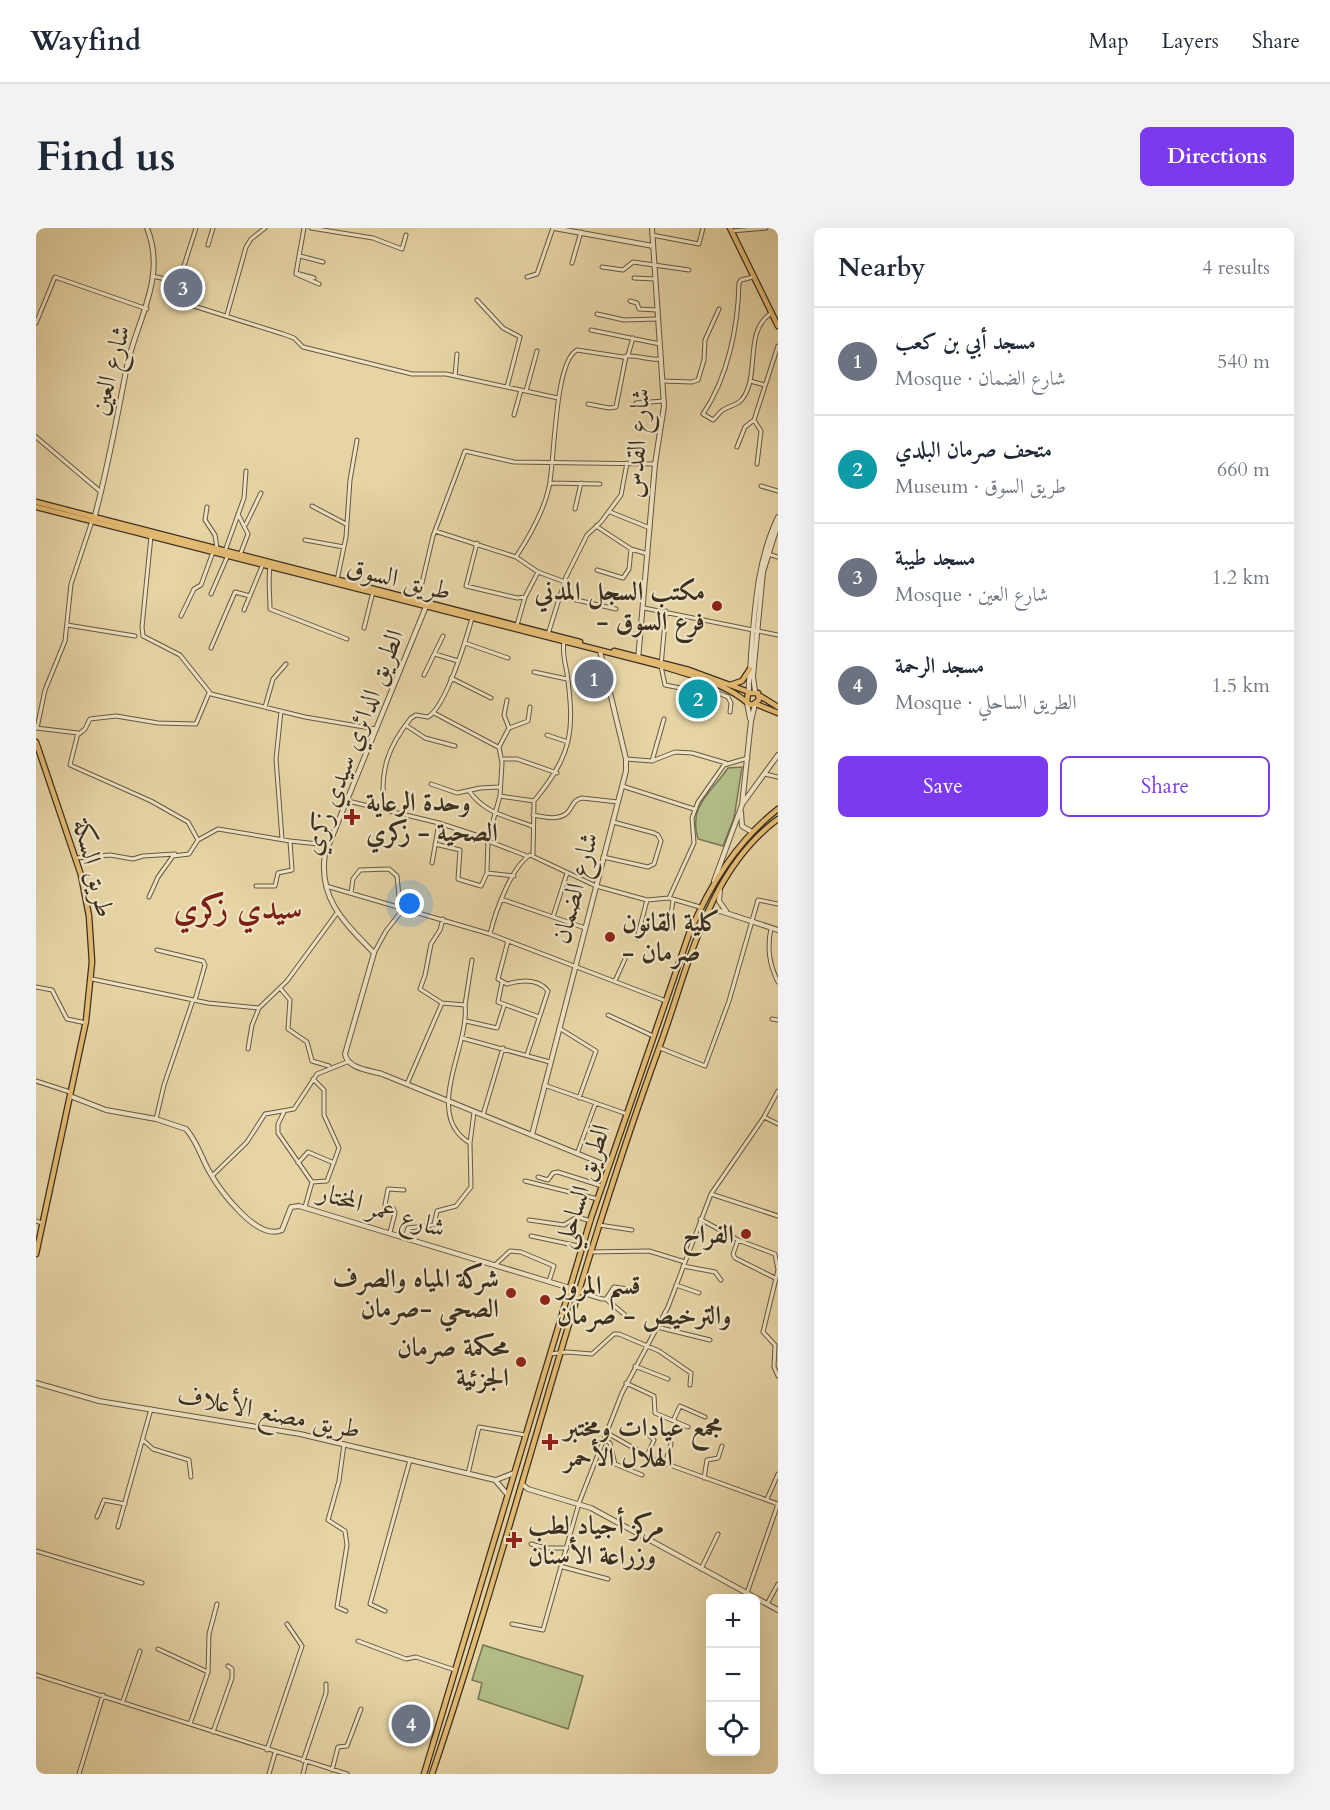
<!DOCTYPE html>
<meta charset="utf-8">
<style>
:root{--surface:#fff;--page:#f2f2f3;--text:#1f2937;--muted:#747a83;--line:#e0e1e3;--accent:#7c3aed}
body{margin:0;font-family:Cardo,Amiri,serif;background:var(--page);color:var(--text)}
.controls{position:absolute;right:18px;bottom:18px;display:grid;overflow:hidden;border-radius:9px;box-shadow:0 6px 24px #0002}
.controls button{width:54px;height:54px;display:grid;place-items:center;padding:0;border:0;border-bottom:2px solid var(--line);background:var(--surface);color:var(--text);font:30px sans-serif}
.you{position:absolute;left:374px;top:676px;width:21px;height:21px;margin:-15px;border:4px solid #fff;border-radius:50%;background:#1a73e8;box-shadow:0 0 0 9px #1a73e833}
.badge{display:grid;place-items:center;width:39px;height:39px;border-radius:50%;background:var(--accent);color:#fff;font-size:20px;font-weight:700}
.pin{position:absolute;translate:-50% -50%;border:3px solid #fff;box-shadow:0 2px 6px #0006}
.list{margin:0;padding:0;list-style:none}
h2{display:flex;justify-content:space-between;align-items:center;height:78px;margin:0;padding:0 24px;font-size:26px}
h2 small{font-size:20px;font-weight:400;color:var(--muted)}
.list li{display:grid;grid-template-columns:39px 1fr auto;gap:18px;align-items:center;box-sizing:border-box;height:108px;padding:0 24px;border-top:2px solid var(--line)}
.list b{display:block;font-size:22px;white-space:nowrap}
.list p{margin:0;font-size:20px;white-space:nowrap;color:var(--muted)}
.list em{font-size:20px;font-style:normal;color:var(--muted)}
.actions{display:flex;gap:12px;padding:18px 24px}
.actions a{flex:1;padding:14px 0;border:2px solid var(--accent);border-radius:9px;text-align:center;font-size:21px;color:var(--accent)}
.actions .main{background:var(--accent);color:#fff}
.icon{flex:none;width:33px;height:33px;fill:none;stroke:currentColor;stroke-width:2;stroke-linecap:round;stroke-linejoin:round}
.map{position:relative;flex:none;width:742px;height:1546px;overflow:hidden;border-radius:9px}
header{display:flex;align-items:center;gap:36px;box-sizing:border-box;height:84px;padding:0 30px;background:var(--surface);border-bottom:2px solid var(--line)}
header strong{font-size:28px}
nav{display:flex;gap:33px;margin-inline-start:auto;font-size:21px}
.intro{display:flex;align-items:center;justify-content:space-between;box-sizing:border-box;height:144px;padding:0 36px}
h1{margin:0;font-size:42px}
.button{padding:15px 27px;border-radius:9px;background:var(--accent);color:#fff;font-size:21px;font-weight:700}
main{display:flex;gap:36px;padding:0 36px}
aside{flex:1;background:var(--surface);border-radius:9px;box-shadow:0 6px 24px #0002}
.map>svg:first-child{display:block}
.green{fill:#b2bd88;stroke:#767654;stroke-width:1.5}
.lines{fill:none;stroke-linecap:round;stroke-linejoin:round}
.minor-casing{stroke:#655841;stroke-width:5}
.tertiary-casing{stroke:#655841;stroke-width:6}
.primary-casing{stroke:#3a2f20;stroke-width:7}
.trunk-casing{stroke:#3a2f20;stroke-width:7}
.minor{stroke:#efe3c4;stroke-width:3}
.tertiary{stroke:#efe3c4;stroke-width:4}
.primary{stroke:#e3ba72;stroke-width:4.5}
.trunk{stroke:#e3ba72;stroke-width:4.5}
.poi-dot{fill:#8f2418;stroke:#efe3c4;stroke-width:2}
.labels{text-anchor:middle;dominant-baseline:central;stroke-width:4.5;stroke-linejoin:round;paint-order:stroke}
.street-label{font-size:26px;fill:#3a2f20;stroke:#efe3c4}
.poi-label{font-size:26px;font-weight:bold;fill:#3a2f20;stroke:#efe3c4;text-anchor:start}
.district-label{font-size:32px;font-weight:bold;fill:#7a1f14;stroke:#efe3c4}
</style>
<header>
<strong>Wayfind</strong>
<nav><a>Map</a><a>Layers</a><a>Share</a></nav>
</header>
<div class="intro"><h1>Find us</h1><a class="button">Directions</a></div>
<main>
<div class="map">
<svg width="742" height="1546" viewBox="0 0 742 1546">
<rect width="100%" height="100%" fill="#e6d4a5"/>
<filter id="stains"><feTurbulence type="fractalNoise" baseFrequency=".00333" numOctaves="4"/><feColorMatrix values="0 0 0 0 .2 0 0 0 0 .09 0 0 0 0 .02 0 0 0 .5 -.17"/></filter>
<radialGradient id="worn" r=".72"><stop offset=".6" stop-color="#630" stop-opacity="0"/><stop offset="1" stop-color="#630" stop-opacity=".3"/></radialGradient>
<path class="green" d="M 706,539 L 698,590 L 687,618 L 662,611 C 652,578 674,566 692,540 Z
M 447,1417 L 547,1448 L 532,1501 L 442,1471 L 446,1455 L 436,1452 Z"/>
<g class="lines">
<g class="minor-casing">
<path id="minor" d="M 160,0 L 139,66 L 142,73 L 247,106 L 258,110 L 267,119 L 376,146 L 410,146 L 522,170
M 268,0 L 260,45 L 278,50
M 275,0 L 337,10 L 366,21 L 370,7
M 695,3 L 730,0
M 616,7 L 663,16 L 667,0
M 172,17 L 177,0
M 264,28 L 287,34
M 536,35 L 545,4
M 566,39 L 587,42 L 597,34 L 653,42
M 260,46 L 283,56
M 116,48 L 143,54
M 491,49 L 501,46 L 517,0
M 717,49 L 705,52 L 703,55 C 702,99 692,149 667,186 L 677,192 C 681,189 683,184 687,182 C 694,177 702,178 707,170 C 724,146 708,104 734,86
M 598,50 L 619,51
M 441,72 L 467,100 L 484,109 L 471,159
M 594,73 L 601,75 L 603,81 L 621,82
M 561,86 L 588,92 L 621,91
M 191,87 L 210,19 L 215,11 L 229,0
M 0,95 L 19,49 L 111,81
M 555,102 L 624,116
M 592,127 L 597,110
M 419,148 L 421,126
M 626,153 L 656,154 L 662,152 L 668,132 L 669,112 L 683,81
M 714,153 L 729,157
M 490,163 L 501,123
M 600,175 L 628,173
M 552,176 L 573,180 L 580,179 L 590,128
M 478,187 L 485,162
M 718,192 L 725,203 L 721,236
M 0,209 L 65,264
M 701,219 L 709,199 L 718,192 L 742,118
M 514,255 L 564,256
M 725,258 L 742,263
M 276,278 L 310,296
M 171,279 L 169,292 L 179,307 L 181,320
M 539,281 L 545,255
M 574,284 L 614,300
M 202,286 L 212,306 L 204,327
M 210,296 L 225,265
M 560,298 L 595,321 L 612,326
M 399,303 L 480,329 L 502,344 L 529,354
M 115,308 L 106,399 L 107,408 L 144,427 L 175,466 L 269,489 L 340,501
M 269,312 L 308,319
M 441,315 L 430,358 L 481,370 L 489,369
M 189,323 L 208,270 L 210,243
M 732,326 L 742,329
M 480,329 C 493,309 508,283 513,259 C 519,233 518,134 541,122 L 587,129 C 598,125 612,133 625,131
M 234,338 C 232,353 234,368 234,381 L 311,411
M 561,342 L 587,350 L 593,341 L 595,321
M 301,352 L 310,309 L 314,252 L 321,212
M 175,366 L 192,327
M 523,368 L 580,381
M 382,372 L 397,308 L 429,223 L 478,234 L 619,236
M 608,380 L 742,407
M 208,382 L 227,336
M 630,383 L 625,438 L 629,457 L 660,463 L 672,453
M 145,388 L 158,361 L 165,357 L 177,324
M 31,397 L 99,408
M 481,397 L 489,369 L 502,344
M 328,400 L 337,364
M 512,406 L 530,349 L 551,307 L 565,294 L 585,267 L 591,235
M 429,415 L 472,430
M 175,420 L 199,364 L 214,368
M 399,426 L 422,433
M 498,444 L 531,451
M 388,447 L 407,408
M 415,450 L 455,470
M 662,463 L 680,464 L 692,469 L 695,475 L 694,484
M 471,472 L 468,487 L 473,500
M 229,479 L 237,451 L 250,436
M 245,483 L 240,531 L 246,611
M 398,485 L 462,519
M 371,498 L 389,510 L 419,518
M 0,500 L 42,505 L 34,537 L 115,573 L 152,594 L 162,612
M 1,500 L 9,462 L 29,413 L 35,356 L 56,293
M 43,506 L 49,501 L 54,491 L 80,488 L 122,495 L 160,496 L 173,465
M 511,507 L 532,514
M 466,531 L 481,531 L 521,545
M 590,531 L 616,533 L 639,524 L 656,525 L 690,535
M 616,533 L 628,491
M 729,546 L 742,549
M 395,556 L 421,565 L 444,560 L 463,559
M 586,558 L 658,581
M 433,563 C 450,586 470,588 496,598
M 464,568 L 466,535 L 463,519 L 473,500 L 492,493 L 494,479
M 312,573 L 403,595 L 396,635
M 348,582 C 344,542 351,520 375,490 L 380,487 L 392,489 C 410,478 430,412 436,390
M 497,587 C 507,589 524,593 532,584 C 537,578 537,572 546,570 L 582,574
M 403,595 L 452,611
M 452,613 L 491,628
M 399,616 L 424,622 L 422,651 L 445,658 L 451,645 L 452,611 L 464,568 L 498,573
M 497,628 L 498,573 C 536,527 539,504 531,445 C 529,434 526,425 528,414
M 567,629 L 612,639 L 618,636 L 625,613 L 622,607 L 618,605 L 577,594
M 40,630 L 74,627 L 97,631 L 107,628 L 139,626
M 451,645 L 478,648
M 220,658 L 239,658 L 242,645 L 256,642 L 254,613
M 290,658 L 454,706 L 630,773
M 315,665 L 317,651 L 324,642 L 353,641 L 361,648 L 364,679
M 113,669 L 122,649 L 137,628 L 153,626 L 162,612 L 182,601 L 254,613 L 292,617
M 633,670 L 658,615 L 656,590 L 662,574 L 688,537 L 712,530
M 465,671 L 549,700
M 517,689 L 531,645
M 735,700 C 731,720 733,736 742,754
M 633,701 L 637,672
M 454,706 C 459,685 475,639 494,627 L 560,658 L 611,672 L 633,670 L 664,679
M 601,710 L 611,672
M 472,713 L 462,751 L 471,756 C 485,752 502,750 512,763 L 491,827
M 121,722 L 167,733 L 169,737 L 159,772
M 338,725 L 350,703 L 368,680
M 56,751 L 172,775 L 223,780
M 579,753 L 589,731
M 466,754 L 462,774 L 503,789
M 0,759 L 16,762 L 31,791 L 50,795
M 244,760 L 254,772 L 252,801 L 271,814 L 276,833 L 293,838
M 429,777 L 436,732
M 572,787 L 617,808
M 736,791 L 742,792
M 430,793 L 461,800 L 468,778
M 523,800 L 560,823 L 543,870
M 426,810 L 514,834
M 624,820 L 669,838 L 693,773 L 722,672 L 742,676
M 212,821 L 216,797 L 223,780 L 251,753 L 301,685
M 0,853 L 34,864
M 371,856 L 406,775
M 508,857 L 591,886
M 248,884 L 242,896 L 242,905 L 276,954 L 269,979
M 447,887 L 467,820
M 728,889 L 742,896
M 120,891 L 128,857 L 157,772
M 434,915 L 438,884
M 541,926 L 559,877
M 262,935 L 272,924 L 298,935
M 176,948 L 211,914 L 229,886 L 258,881 L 281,846 L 311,834
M 502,949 L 512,952 L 517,945 L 522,944 L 566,958
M 489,953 L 562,971
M 276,954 L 291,953 L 303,920 L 288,887 L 288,862 L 277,851
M 675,966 L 742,988
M 664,991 L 702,1012 L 739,1026 L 742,1042 L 727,1104 L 739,1117 L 738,1139 L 742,1148
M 493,992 L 528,997 L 541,989 L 555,993
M 0,993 L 6,995
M 563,997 L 596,1002
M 354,1004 L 359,985 L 357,980 L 349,977 L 352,961 L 368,962
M 495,1008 L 547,1019
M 369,1009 L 372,1000 L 398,997 L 401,983 L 420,978 L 435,959 L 434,915 C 386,887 434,818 429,777 L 406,775 L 384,761 L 389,747 L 395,716 L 404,702 L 407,691
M 702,1012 L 697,1026 L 699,1030 L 739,1050
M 554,1024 L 613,1023 L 649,1034
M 460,1036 L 474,1023 L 485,1024 L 518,1038 L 513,1053
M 647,1038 L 679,1044 L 685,1052
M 640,1057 L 663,1065
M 543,1064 L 566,1071 L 570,1071 L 578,1059 L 599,1062
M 570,1071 L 589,1087
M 621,1099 L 674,1112
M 514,1126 L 531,1124 L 556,1126 L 578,1106 L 583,1106 L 623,1123 L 655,1145 L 654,1157
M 599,1138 L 632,1151
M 590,1155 L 618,1168 L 619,1185 L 652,1199
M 638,1191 L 644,1178 L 669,1189
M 571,1205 L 617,1231 L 742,1276
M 107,1212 L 117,1221 L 153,1232 L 155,1249
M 568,1212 L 574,1215 L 579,1236 L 606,1247
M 308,1216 L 303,1253 L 292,1292 L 309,1303 L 311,1317 L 301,1379 L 310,1383
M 611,1228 L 618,1212 L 612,1206
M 629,1236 L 635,1216
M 432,1246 L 443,1199 L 489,1207
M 668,1250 L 671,1232 L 682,1230 L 686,1218
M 731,1271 L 742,1246
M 61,1289 L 68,1272 L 89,1276
M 82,1299 L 115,1181
M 495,1316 L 510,1320 L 531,1320
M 0,1323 L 106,1355
M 527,1339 L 572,1351
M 665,1341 L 682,1306
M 711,1365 L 742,1276
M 731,1376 L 742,1356
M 349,1383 L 334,1376 L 374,1232
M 476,1396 L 507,1402 L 543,1275 L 586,1165 L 632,1079 L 675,966 L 728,889 L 742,863
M 322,1413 L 370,1431 L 380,1429 L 419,1442
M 122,1421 L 172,1444
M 0,1447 L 311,1546
M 87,1473 L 104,1423
M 154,1496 L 172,1444 L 173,1406 L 181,1376
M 177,1504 L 196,1450 L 196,1441 L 192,1438
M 231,1522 L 266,1418 L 251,1396
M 267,1533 L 290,1465 L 290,1456
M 296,1542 L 302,1519 L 311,1518 L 325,1481
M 43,1546 L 67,1467
M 233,1546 L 239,1525
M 267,1546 L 270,1534"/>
</g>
<g class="tertiary-casing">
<path id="tertiary" d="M 518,0 L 617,18
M 58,291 C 72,240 81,189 91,138 C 101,91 131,50 111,0
M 391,376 L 289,626 C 282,671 309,695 338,725 L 309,826 C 312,841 333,842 346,846 L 572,938
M 602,432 L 619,236 L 628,178 L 616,0
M 719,463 L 717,448 L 727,344 L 742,296
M 713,464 C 712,451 715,439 715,427 C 719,379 721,333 742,289
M 711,475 L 714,491
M 707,575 L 742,527
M 705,584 L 706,598 L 716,604
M 678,653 L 706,577 L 715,493 L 719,476
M 684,662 L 683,673 L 690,683
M 671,685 L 684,683 L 742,702
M 34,868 L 70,882 L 120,891 L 150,901 C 161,913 165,929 173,943 C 183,961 221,1014 246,1002 L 255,979 L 263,978 L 534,1060
M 496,907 L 590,543 L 590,531 L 564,423
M 0,1155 L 63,1173 L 264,1206 L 459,1252 L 471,1266
M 460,1252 L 478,1245
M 486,1256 L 492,1261 L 555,1280 L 742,1382"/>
</g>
<g class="primary-casing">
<path id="primary" d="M 0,274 L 544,414
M 0,279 L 622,437 C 653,447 688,454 713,476 L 716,477 L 723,472 L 722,465 L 712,465 L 711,474
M 578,423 L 653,442 L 713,464
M 694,457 L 706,453 L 714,441
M 724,468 L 742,479
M 720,476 L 742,485
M 0,514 L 45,647 L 53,688 L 56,734 L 50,793 L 0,1026"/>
</g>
<g class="trunk-casing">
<path id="trunk" d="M 694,0 L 742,98
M 388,1546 L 555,990 L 653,706 C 674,657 700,614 742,581
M 396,1546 C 477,1306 536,1059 623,820 C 652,742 670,644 742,591"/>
</g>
<use href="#minor" class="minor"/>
<use href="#tertiary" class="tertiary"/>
<use href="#primary" class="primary"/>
<use href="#trunk" class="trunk"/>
</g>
<g class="poi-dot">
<circle cx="681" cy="378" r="6"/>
<path d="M313 580h6v6h6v6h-6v6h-6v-6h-6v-6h6z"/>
<circle cx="574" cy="709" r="6"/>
<circle cx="710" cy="1006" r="6"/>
<circle cx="475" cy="1065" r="6"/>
<circle cx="509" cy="1072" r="6"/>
<circle cx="485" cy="1134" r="6"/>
<path d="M511 1205h6v6h6v6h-6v6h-6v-6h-6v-6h6z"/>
<path d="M475 1303h6v6h6v6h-6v6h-6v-6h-6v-6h6z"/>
</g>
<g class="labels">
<g class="street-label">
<text transform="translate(74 142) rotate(-75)">شارع العين</text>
<text transform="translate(601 215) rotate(-86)">شارع القدس</text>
<text transform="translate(363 351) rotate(14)">طريق السوق</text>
<text transform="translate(317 514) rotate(-69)">الطريق الدائري سيدي زكري</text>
<text transform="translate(58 640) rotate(76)">طريق السكة</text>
<text transform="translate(539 660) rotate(-75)">شارع الضمان</text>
<text transform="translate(546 958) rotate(-72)">الطريق الساحلي</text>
<text transform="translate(346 982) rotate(17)">شارع عمر المختار</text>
<text transform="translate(233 1184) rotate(11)">طريق مصنع الأعلاف</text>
</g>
<g class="poi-label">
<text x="669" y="363" text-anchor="end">مكتب السجل المدني<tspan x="669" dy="30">- فرع السوق</tspan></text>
<text x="330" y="574">وحدة الرعاية<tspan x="330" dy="30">الصحية - زكري</tspan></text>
<text x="586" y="694">كلية القانون<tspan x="586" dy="30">- صرمان</tspan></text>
<text x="698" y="1006" text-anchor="end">الفراح</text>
<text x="463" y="1050" text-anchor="end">شركة المياه والصرف<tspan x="463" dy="30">الصحي -صرمان</tspan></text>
<text x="521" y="1057">قسم المرور<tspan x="521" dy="30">والترخيص - صرمان</tspan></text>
<text x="473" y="1119" text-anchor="end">محكمة صرمان<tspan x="473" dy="30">الجزئية</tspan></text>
<text x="528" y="1199">مجمع عيادات ومختبر<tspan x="528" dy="30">الهلال الأحمر</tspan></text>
<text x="492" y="1297">مركز أجياد لطب<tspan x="492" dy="30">وزراعة الأسنان</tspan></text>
</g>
<g class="district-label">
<text x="202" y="681">سيدي زكري</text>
</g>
</g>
<rect width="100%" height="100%" filter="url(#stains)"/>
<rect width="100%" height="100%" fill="url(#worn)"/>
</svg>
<div class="controls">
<button>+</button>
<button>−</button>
<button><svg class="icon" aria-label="locate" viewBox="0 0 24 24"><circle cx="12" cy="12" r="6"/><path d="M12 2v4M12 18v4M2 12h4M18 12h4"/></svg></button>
</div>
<div class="you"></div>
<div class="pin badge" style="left:558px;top:451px;background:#6b7280">1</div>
<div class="pin badge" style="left:662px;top:471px;background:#0f9aa8">2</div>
<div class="pin badge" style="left:147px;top:60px;background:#6b7280">3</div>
<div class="pin badge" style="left:375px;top:1496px;background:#6b7280">4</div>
</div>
<aside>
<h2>Nearby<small>4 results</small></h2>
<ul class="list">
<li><span class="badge" style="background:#6b7280">1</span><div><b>مسجد أبي بن كعب</b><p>Mosque · شارع الضمان</p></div><em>540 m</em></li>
<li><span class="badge" style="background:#0f9aa8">2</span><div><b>متحف صرمان البلدي</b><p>Museum · طريق السوق</p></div><em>660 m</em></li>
<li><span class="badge" style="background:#6b7280">3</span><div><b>مسجد طيبة</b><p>Mosque · شارع العين</p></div><em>1.2 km</em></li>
<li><span class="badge" style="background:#6b7280">4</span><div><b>مسجد الرحمة</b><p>Mosque · الطريق الساحلي</p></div><em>1.5 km</em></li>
</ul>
<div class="actions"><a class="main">Save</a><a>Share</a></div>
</aside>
</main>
